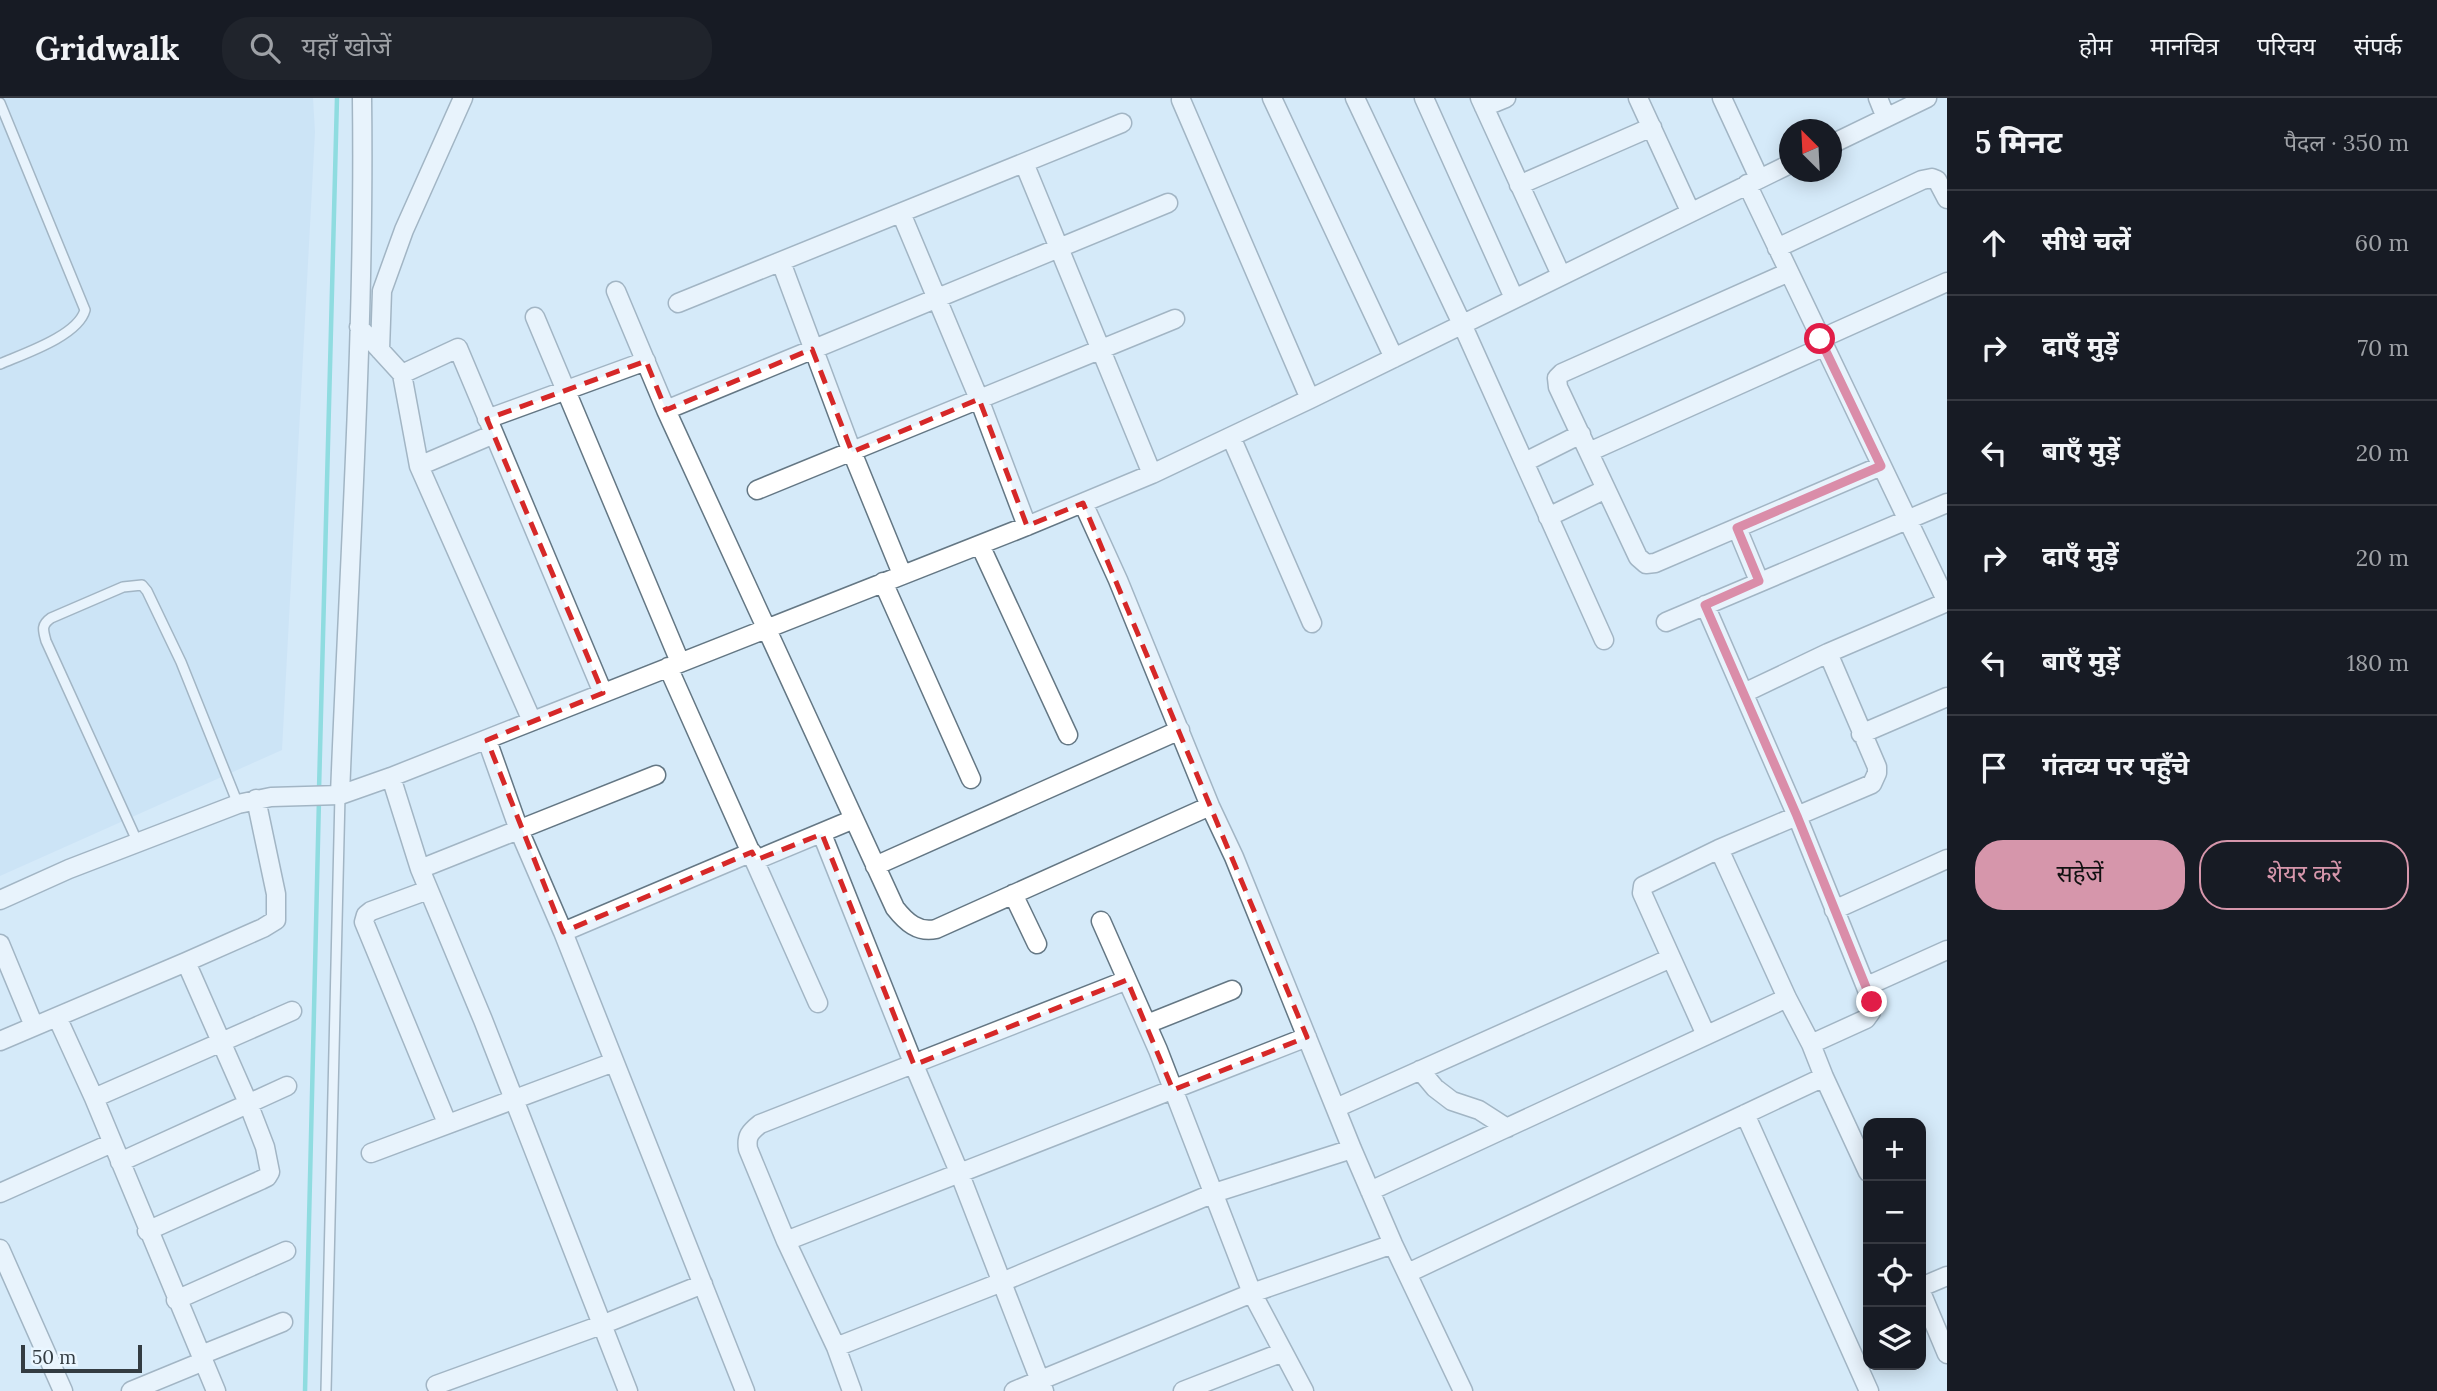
<!DOCTYPE html>
<html lang="hi">
<meta charset="utf-8">
<style>
:root{--surface:#171b24;--page:#20242c;--text:#f1f3f6;--muted:#9ea1a6;--line:#363941;--accent:#d696ab}
body{margin:0;font-family:Lora,"Noto Sans Devanagari",serif;background:var(--page);color:var(--text)}
.controls{position:absolute;right:21px;bottom:21px;display:grid;overflow:hidden;border-radius:14px;box-shadow:0 4px 18px #0003}
.controls button{width:63px;height:63px;display:grid;place-items:center;padding:0;border:0;border-bottom:2px solid var(--line);background:var(--surface);color:var(--text);font:35px sans-serif}
.compass{position:absolute;left:1779px;top:21px;width:63px;height:63px;border-radius:50%;background:var(--surface);box-shadow:0 4px 18px #0003;rotate:336deg}
.scale{position:absolute;left:21px;bottom:18px;width:121px;box-sizing:border-box;padding-left:7px;border:4px solid #333c42;border-top:0;font-size:19px;line-height:24px;white-space:nowrap;color:#333c42;-webkit-text-stroke:5px #e9f6ff;paint-order:stroke}
.stop{position:absolute;width:21px;height:21px;margin:-16px;border:5px solid #e11d48;border-radius:50%;background:#fff}
.stop.end{background:#e11d48;border-color:#fff;box-shadow:0 2px 7px #0008}
.list{margin:0;padding:0;list-style:none}
h2{display:flex;justify-content:space-between;align-items:center;height:91px;margin:0;padding:0 28px;font-size:30px}
h2 small{font-size:23px;font-weight:400;color:var(--muted)}
.list li{display:grid;grid-template-columns:46px 1fr auto;gap:21px;align-items:center;box-sizing:border-box;height:105px;padding:0 28px;border-top:2px solid var(--line)}
.list b{display:block;font-size:26px;white-space:nowrap}
.list em{font-size:23px;font-style:normal;color:var(--muted)}
.actions{display:flex;gap:14px;padding:21px 28px}
.actions a{flex:1;padding:16px 0;border:2px solid var(--accent);border-radius:28px;text-align:center;font-size:24px;color:var(--accent)}
.actions .main{background:var(--accent);color:#111}
.icon{flex:none;width:38px;height:38px;fill:none;stroke:currentColor;stroke-width:2;stroke-linecap:round;stroke-linejoin:round}
.map{position:relative;flex:none;width:1947px;height:1293px;overflow:hidden}
header{display:flex;align-items:center;gap:42px;box-sizing:border-box;height:98px;padding:0 35px;background:var(--surface);border-bottom:2px solid var(--line)}
header strong{font-size:33px}
nav{display:flex;gap:38px;margin-inline-start:auto;font-size:24px}
.search{width:490px;height:63px;background:var(--page);display:flex;align-items:center;gap:18px;box-sizing:border-box;padding:0 24px;border-radius:28px;color:var(--muted);font-size:26px}
main{display:flex}
aside{flex:1;background:var(--surface)}
.map>svg:first-child{display:block}
.built{fill:#c2ddf1}
.lines{fill:none;stroke-linecap:round;stroke-linejoin:round}
.stream{stroke:#3accc0;stroke-width:4.5}
.service-casing{stroke:#647784;stroke-width:12}
.minor-casing{stroke:#647784;stroke-width:21}
.service{stroke:#fff;stroke-width:9}
.minor{stroke:#fff;stroke-width:18}
.route{stroke:#e11d48;stroke-width:9}
.marked{fill:none;stroke:#d62828;stroke-width:5;stroke-dasharray:14 9;stroke-linejoin:round}
</style>
<header>
<strong>Gridwalk</strong>
<div class="search"><svg class="icon" aria-label="search" viewBox="0 0 24 24"><circle cx="10" cy="10" r="6"/><path d="M15 15l6 6"/></svg>यहाँ खोजें</div>
<nav><a>होम</a><a>मानचित्र</a><a>परिचय</a><a>संपर्क</a></nav>
</header>
<main>
<div class="map">
<svg width="1947" height="1293" viewBox="0 0 1947 1293">
<rect width="100%" height="100%" fill="#d5eaf9"/>
<path class="built" d="M 0,0 L 313,0 L 315,34 L 282,652 L 0,778 Z"/>
<g class="lines">
<path class="stream" d="M 319,692 L 337,0
M 305,1293 L 319,701"/>
<g class="service-casing">
<path id="service" d="M 0,5 L 85,212 C 78,238 23,256 0,266
M 138,745 L 46,543 C 43,532 41,527 51,520 L 123,489 L 142,487 L 147,493 L 181,564 L 238,706
M 326,1293 L 340,697"/>
</g>
<g class="minor-casing">
<path id="minor" d="M 1272,0 L 1394,260
M 1355,0 L 1462,226 L 1604,542
M 1424,0 L 1514,200
M 1480,0 L 1561,177
M 1638,0 L 1690,113
M 1722,0 L 1759,80
M 1878,0 L 1886,20
M 1181,2 L 1310,301
M 1484,9 L 1506,0
M 1832,46 L 1927,0
M 1024,65 L 1152,376
M 1519,87 L 1652,29
M 901,115 L 979,301 L 1027,428
M 1777,150 L 1922,82 L 1932,80 L 1937,82 L 1947,101
M 781,164 L 852,354 L 902,476
M 1789,174 L 1562,275 L 1557,280 L 1558,289 L 1638,459 L 1646,466 L 1655,465 L 1881,368
M 616,193 L 666,312 L 895,810 C 906,824 918,835 936,831 L 1210,708
M 678,205 L 1122,25
M 535,219 L 680,564
M 359,229 L 402,276 L 419,368 L 532,623
M 1820,241 L 1947,184
M 380,252 L 382,193 L 404,132 L 463,0
M 402,276 L 458,250 L 603,595
M 666,312 L 1168,105
M 487,321 L 646,263
M 1231,339 L 1312,525
M 1589,354 L 1823,249
M 1525,364 L 1581,336
M 419,368 L 494,336
M 757,392 L 1175,221
M 1083,405 L 1118,482 L 1210,708 L 1234,759 L 1352,1051 L 1393,1146 L 1463,1293
M 1548,419 L 1606,391
M 1737,430 L 1759,483
M 980,447 L 1068,637
M 883,484 L 971,681
M 1705,507 L 1797,718 L 1872,904 L 1871,914 L 1866,921 L 1811,946
M 1666,524 L 1947,405
M 668,569 L 818,905
M 1744,595 L 1828,555 L 1947,504 L 1747,86
M 1861,636 L 1947,599
M 487,642 L 519,732 L 563,834 L 745,1293
M 391,679 L 420,771 L 483,922 L 628,1293
M 340,697 C 349,465 365,232 362,0
M 822,736 L 914,967 L 959,1074 L 1044,1293
M 1719,751 L 1787,900 L 1811,946 L 1824,979 L 1868,1074
M 756,762 L 854,721
M 875,768 L 1180,632
M 420,771 L 656,677
M 428,792 L 371,813 L 366,817 L 364,824 L 447,1025
M 1013,796 L 1037,846
M 0,802 L 69,771 L 238,706 L 271,699 L 340,697 L 391,679 L 1027,428 L 1152,376 L 1310,301 L 1790,66
M 1834,812 L 1947,761
M 1101,823 L 1158,952 L 1252,1195 L 1304,1293
M 563,834 L 752,754
M 0,846 L 34,928
M 1867,888 L 1947,852
M 57,919 L 94,1000 L 216,1293
M 1147,926 L 1232,892
M 1706,937 L 1642,795 L 1643,788 L 1719,751 L 1872,686 L 1877,675 L 1877,669 L 1828,555
M 0,943 L 186,864 L 263,830 L 276,822 L 276,796 L 256,701
M 1420,972 L 1435,990 L 1452,1003 L 1479,1012 L 1507,1030
M 94,1000 L 292,913
M 1336,1010 L 1671,860
M 1745,1016 L 1869,1293
M 371,1055 L 614,964
M 120,1064 L 287,988
M 1370,1093 L 1787,900
M 0,1095 L 112,1045
M 147,1133 L 261,1082 L 267,1079 L 270,1074 L 265,1049 L 248,1005 L 186,864
M 786,1143 L 1307,939
M 0,1151 L 63,1293
M 1408,1175 L 1824,979
M 1921,1189 L 1947,1178
M 1921,1194 L 1947,1256
M 176,1202 L 286,1153
M 836,1249 L 1002,1184 L 1214,1095 L 1352,1051
M 201,1257 L 283,1224
M 436,1287 L 604,1226 L 703,1186
M 131,1293 L 204,1263
M 852,1293 L 836,1249 L 786,1143 L 748,1051 C 746,1038 750,1034 760,1026 L 1127,882
M 1014,1293 L 1252,1195 L 1393,1146
M 1183,1293 L 1283,1254"/>
</g>
<use href="#service" class="service"/>
<use href="#minor" class="minor"/>
</g>
<g class="lines">
<path class="route" d="M 1820,241 L 1881,368 L 1737,430 L 1759,483 L 1705,507 L 1797,718 L 1872,904"/>
</g>
<path d="M0 0H1947V1293H0ZM 812,251 L 852,354 L 979,301 L 1027,428 L 1083,405 L 1307,939 L 1173,992 L 1127,882 L 914,967 L 822,736 L 756,762 L 752,754 L 563,834 L 487,642 L 603,595 L 487,321 L 646,263 L 666,312 Z" fill="#d5eaf9" fill-opacity=".55" fill-rule="evenodd"/>
<path class="marked" d="M 812,251 L 852,354 L 979,301 L 1027,428 L 1083,405 L 1307,939 L 1173,992 L 1127,882 L 914,967 L 822,736 L 756,762 L 752,754 L 563,834 L 487,642 L 603,595 L 487,321 L 646,263 L 666,312 Z"/>
</svg>
<div class="controls">
<button>+</button>
<button>−</button>
<button><svg class="icon" aria-label="locate" viewBox="0 0 24 24"><circle cx="12" cy="12" r="6"/><path d="M12 2v4M12 18v4M2 12h4M18 12h4"/></svg></button>
<button><svg class="icon" aria-label="layers" viewBox="0 0 24 24"><path d="M12 4l9 5-9 5-9-5zM3 14l9 5 9-5"/></svg></button>
</div>
<svg class="compass" viewBox="-18 -18 36 36"><path d="M0-13l5 13h-10z" fill="#e53935"/><path d="M0 13l5-13h-10z" fill="#9ea1a6"/></svg>
<div class="scale">50 m</div>
<div class="stop" style="left:1820px;top:241px"></div>
<div class="stop end" style="left:1872px;top:904px"></div>
</div>
<aside>
<h2>5 मिनट<small>पैदल · 350 m</small></h2>
<ul class="list">
<li><svg class="icon" aria-label="ahead" viewBox="0 0 24 24"><path d="M12 20V5M6 11l6-6 6 6"/></svg><div><b>सीधे चलें</b></div><em>60 m</em></li>
<li><svg class="icon" aria-label="right" viewBox="0 0 24 24"><path d="M7 20v-9h11M14 6l5 5-5 5"/></svg><div><b>दाएँ मुड़ें</b></div><em>70 m</em></li>
<li><svg class="icon" aria-label="left" viewBox="0 0 24 24"><path d="M17 20v-9H6M10 6l-5 5 5 5"/></svg><div><b>बाएँ मुड़ें</b></div><em>20 m</em></li>
<li><svg class="icon" aria-label="right" viewBox="0 0 24 24"><path d="M7 20v-9h11M14 6l5 5-5 5"/></svg><div><b>दाएँ मुड़ें</b></div><em>20 m</em></li>
<li><svg class="icon" aria-label="left" viewBox="0 0 24 24"><path d="M17 20v-9H6M10 6l-5 5 5 5"/></svg><div><b>बाएँ मुड़ें</b></div><em>180 m</em></li>
<li><svg class="icon" aria-label="arrive" viewBox="0 0 24 24"><path d="M6 21V4h12l-3 4 3 4H6"/></svg><div><b>गंतव्य पर पहुँचे</b></div></li>
</ul>
<div class="actions"><a class="main">सहेजें</a><a>शेयर करें</a></div>
</aside>
</main>
